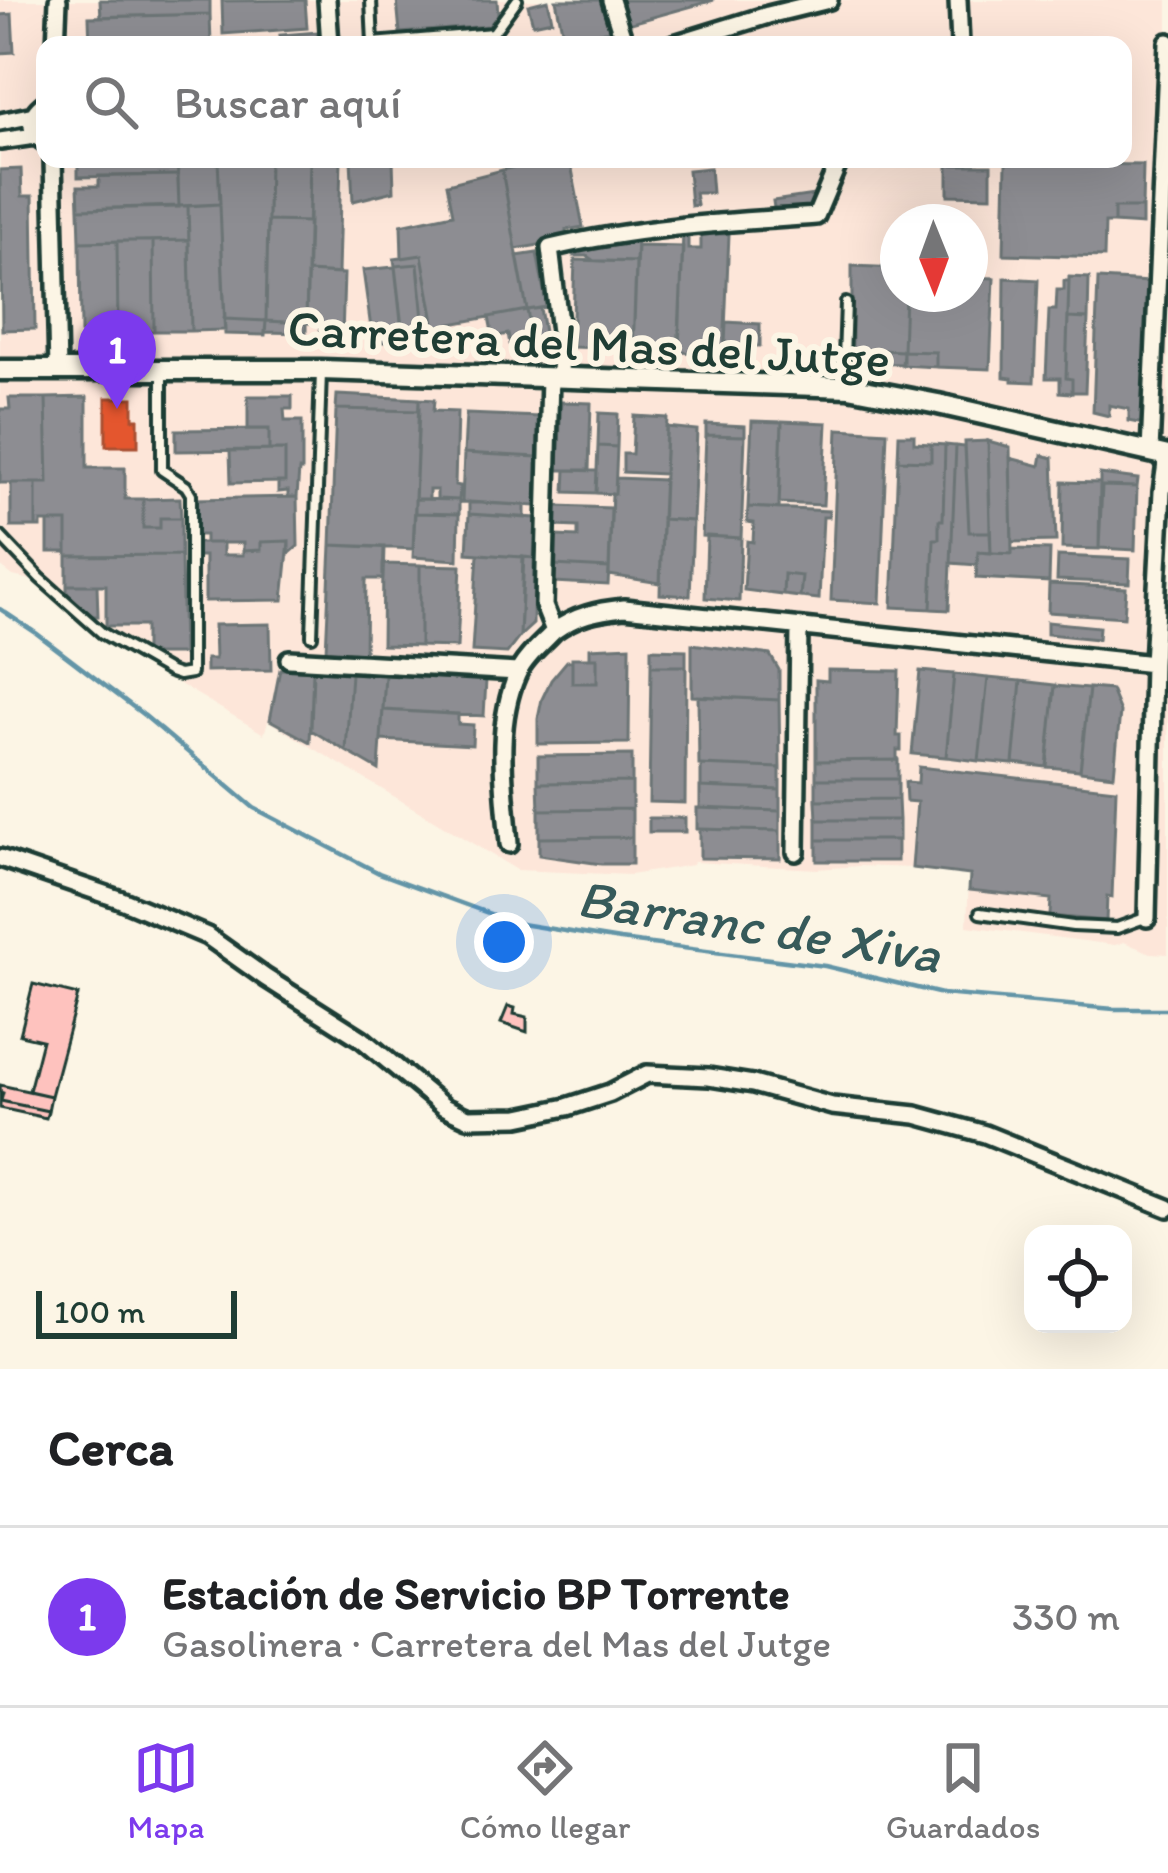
<!DOCTYPE html>
<html lang="es">
<meta charset="utf-8">
<style>
:root{--surface:#fff;--page:#f6f6f6;--text:#202124;--muted:#757577;--line:#e0e0e0;--accent:#7c3aed}
body{margin:0;font-family:Itim,sans-serif;background:var(--page);color:var(--text)}
.controls{position:absolute;right:36px;bottom:36px;display:grid;overflow:hidden;border-radius:24px;box-shadow:0 12px 48px #0002}
.controls button{width:108px;height:108px;display:grid;place-items:center;padding:0;border:0;border-bottom:3px solid var(--line);background:var(--surface);color:var(--text);font:60px sans-serif}
.compass{position:absolute;left:880px;top:204px;width:108px;height:108px;border-radius:50%;background:var(--surface);box-shadow:0 12px 48px #0002;rotate:179deg}
.scale{position:absolute;left:36px;bottom:30px;width:201px;box-sizing:border-box;padding-left:12px;border:6px solid #1f3d34;border-top:0;font-size:33px;line-height:42px;white-space:nowrap;color:#1f3d34;-webkit-text-stroke:9px #fcf5e5;paint-order:stroke}
.you{position:absolute;left:504px;top:942px;width:42px;height:42px;margin:-30px;border:9px solid #fff;border-radius:50%;background:#1a73e8;box-shadow:0 0 0 18px #1a73e833}
.badge{display:grid;place-items:center;width:78px;height:78px;border-radius:50%;background:var(--accent);color:#fff;font-size:39px;font-weight:700}
.pin{position:absolute;translate:-50% -99px;filter:drop-shadow(0 3px 6px #0008)}
.pin::after{content:'';position:absolute;top:63px;width:42px;height:36px;background:inherit;clip-path:polygon(0 0,100% 0,50% 100%)}
.list{margin:0;padding:0;list-style:none}
h2{display:flex;justify-content:space-between;align-items:center;height:156px;margin:0;padding:0 48px;font-size:51px}
h2 small{font-size:39px;font-weight:400;color:var(--muted)}
.list li{display:grid;grid-template-columns:78px 1fr auto;gap:36px;align-items:center;box-sizing:border-box;height:180px;padding:0 48px;border-top:3px solid var(--line)}
.list b{display:block;font-size:45px;white-space:nowrap}
.list p{margin:0;font-size:39px;white-space:nowrap;color:var(--muted)}
.list em{font-size:39px;font-style:normal;color:var(--muted)}
.icon{flex:none;width:66px;height:66px;fill:none;stroke:currentColor;stroke-width:2;stroke-linecap:round;stroke-linejoin:round}
.map{position:relative;flex:none;width:1168px;height:1369px;overflow:hidden}
.search{position:absolute;background:var(--surface);box-shadow:0 12px 48px #0002;left:36px;right:36px;top:36px;height:132px;display:flex;align-items:center;gap:30px;box-sizing:border-box;padding:0 42px;border-radius:24px;color:var(--muted);font-size:45px}
.sheet{height:336px;background:var(--surface)}
nav{display:flex;justify-content:space-around;align-items:center;box-sizing:border-box;height:168px;border-top:3px solid var(--line);background:var(--surface);font-size:33px;color:var(--muted)}
nav a{display:grid;justify-items:center;gap:6px}
nav .on{color:var(--accent)}
.map>svg:first-child{display:block}
.built{fill:#fde6d9;fill-rule:evenodd}
.shops{fill:#e4572e;stroke:#a94f30;stroke-width:3}
.industry{fill:#8d8d92;stroke:#6c7576;stroke-width:3}
.lines{fill:none;stroke-linecap:round;stroke-linejoin:round}
.stream{stroke:#6495a7;stroke-width:4.5}
.building{fill:#fec2be;stroke:#1f3d34;stroke-width:3}
.service-casing{stroke:#1f3d34;stroke-width:16}
.minor-casing{stroke:#1f3d34;stroke-width:24}
.tertiary-casing{stroke:#1f3d34;stroke-width:27}
.service{stroke:#fcf5e5;stroke-width:8}
.minor{stroke:#fcf5e5;stroke-width:15}
.tertiary{stroke:#fcf5e5;stroke-width:18}
.labels{text-anchor:middle;dominant-baseline:central;stroke-width:12;stroke-linejoin:round;paint-order:stroke}
.street-label{font-size:51px;fill:#1f3d34;stroke:#fcf5e5}
.water-label{font-size:54px;font-style:italic;fill:#365a5a;stroke:#fcf5e5}
</style>
<div class="map">
<svg width="1168" height="1369" viewBox="0 0 1168 1369">
<rect width="100%" height="100%" fill="#fcf5e5"/>
<filter id="ink" filterUnits="userSpaceOnUse"><feTurbulence type="fractalNoise" baseFrequency=".00833" numOctaves="2"/><feDisplacementMap in="SourceGraphic" scale="24" xChannelSelector="R" yChannelSelector="G"/><feConvolveMatrix kernelMatrix="1 2 1 2 8 2 1 2 1" color-interpolation-filters="sRGB"/></filter>
<g filter="url(#ink)">
<path class="built" d="M 0,0 L 1168,0 L 1168,954 L 1150,953 L 1124,942 L 1115,945 L 967,926 L 969,875 L 912,868 L 859,866 L 817,869 L 694,862 L 692,865 L 630,875 L 517,870 L 268,721 L 264,734 L 99,636 L 35,581 L 13,576 L 0,566 ZM 45,45 L 1123,45 L 1123,159 L 45,159 ZM 898,222 L 970,222 L 970,294 L 898,294 Z"/>
<path class="shops" d="M 106,398 L 133,398 L 133,419 L 138,419 L 138,446 L 106,446 Z"/>
<path class="industry" d="M 100,0 L 210,0 L 210,14 L 101,17 Z
M 305,0 L 307,28 L 223,34 L 222,1 Z
M 397,0 L 497,0 L 498,15 L 489,26 L 400,33 Z
M 548,0 L 552,20 L 533,24 L 528,5 Z
M 556,0 L 601,0 L 609,30 L 564,40 Z
M 621,0 L 714,0 L 628,24 Z
M 12,14 L 14,52 L 0,53 L 0,15 Z
M 210,14 L 211,45 L 90,45 L 89,17 Z
M 317,32 L 318,45 L 226,45 L 281,41 L 280,35 Z
M 78,159 L 161,159 L 162,161 L 177,159 L 178,175 L 78,177 Z
M 177,159 L 218,159 L 220,204 L 179,206 Z
M 218,159 L 269,159 L 266,321 L 225,319 Z
M 269,159 L 310,159 L 309,222 L 268,221 Z
M 310,159 L 341,159 L 338,274 L 307,272 Z
M 351,159 L 393,159 L 394,191 L 353,201 Z
M 546,159 L 570,159 L 583,227 L 566,230 L 567,240 L 516,249 L 502,170 Z
M 1006,163 L 1143,165 L 1142,208 L 1114,208 L 1114,223 L 1105,223 L 1104,257 L 1004,254 Z
M 948,165 L 991,165 L 991,196 L 948,195 Z
M 710,168 L 712,193 L 695,193 L 697,205 L 691,206 L 688,170 Z
M 21,169 L 22,196 L 33,196 L 35,329 L 2,330 L 0,170 Z
M 502,170 L 527,310 L 435,327 L 422,255 L 402,258 L 401,225 L 453,214 L 447,184 Z
M 178,175 L 179,207 L 79,209 L 78,186 L 99,186 L 99,176 Z
M 820,194 L 814,212 L 775,215 L 773,201 Z
M 220,204 L 225,330 L 191,331 L 188,206 Z
M 179,206 L 188,206 L 189,240 L 80,242 L 79,209 Z
M 1114,208 L 1142,208 L 1142,225 L 1114,223 Z
M 268,221 L 309,222 L 306,323 L 266,321 Z
M 683,231 L 688,231 L 688,249 L 701,249 L 701,234 L 729,234 L 724,354 L 679,352 Z
M 637,236 L 636,262 L 594,261 L 587,256 L 574,256 L 574,248 L 584,243 Z
M 189,240 L 191,331 L 154,331 L 153,241 Z
M 117,241 L 153,241 L 154,331 L 118,332 Z
M 117,241 L 118,332 L 81,333 L 80,242 Z
M 637,246 L 683,247 L 678,353 L 633,351 Z
M 537,253 L 547,307 L 527,310 L 517,256 Z
M 422,255 L 433,317 L 424,318 L 418,264 L 395,266 L 394,259 Z
M 575,260 L 636,262 L 633,349 L 572,347 Z
M 418,264 L 425,342 L 404,344 L 395,266 Z
M 852,266 L 898,268 L 898,294 L 905,294 L 903,351 L 852,349 Z
M 395,267 L 403,340 L 373,343 L 363,270 Z
M 307,272 L 344,274 L 342,337 L 320,336 L 320,323 L 306,323 Z
M 970,277 L 994,278 L 990,369 L 936,367 L 936,352 L 903,351 L 905,294 L 970,294 Z
M 1069,277 L 1089,278 L 1088,319 L 1068,318 Z
M 1005,278 L 1038,280 L 1034,382 L 1012,381 L 1012,378 L 1004,377 Z
M 1098,279 L 1149,282 L 1144,424 L 1129,421 L 1129,409 L 1109,405 L 1109,416 L 1093,412 Z
M 1064,281 L 1069,281 L 1066,378 L 1072,379 L 1072,393 L 1060,392 L 1060,378 L 1046,378 L 1049,310 L 1056,310 L 1057,290 L 1064,290 Z
M 540,308 L 545,338 L 532,340 L 527,310 Z
M 527,310 L 532,340 L 510,344 L 508,334 L 493,337 L 489,317 Z
M 1068,318 L 1088,319 L 1085,392 L 1072,392 L 1072,379 L 1066,378 Z
M 224,319 L 266,321 L 265,335 L 225,334 Z
M 266,321 L 306,323 L 306,333 L 265,332 Z
M 726,322 L 760,324 L 760,346 L 725,345 Z
M 852,349 L 903,351 L 903,364 L 852,363 Z
M 903,351 L 936,352 L 936,367 L 902,365 Z
M 337,395 L 419,399 L 419,411 L 336,409 Z
M 248,396 L 292,396 L 292,409 L 284,409 L 285,421 L 302,421 L 302,470 L 299,470 L 297,497 L 288,497 L 288,491 L 278,492 L 278,482 L 285,482 L 285,450 L 269,450 L 269,429 L 248,429 Z
M 87,397 L 87,468 L 125,468 L 125,499 L 143,499 L 143,528 L 160,528 L 160,518 L 181,518 L 181,555 L 67,556 L 67,522 L 41,522 L 41,527 L 36,527 L 36,483 L 48,483 L 46,398 Z
M 9,398 L 46,398 L 48,483 L 0,483 L 0,409 L 10,409 Z
M 419,399 L 434,400 L 433,411 L 457,412 L 455,485 L 460,486 L 459,500 L 437,499 L 437,490 L 429,490 L 429,499 L 415,499 Z
M 561,402 L 591,403 L 589,470 L 558,470 Z
M 336,409 L 419,411 L 413,549 L 331,545 Z
M 599,413 L 618,414 L 617,447 L 598,446 Z
M 466,414 L 540,417 L 538,457 L 464,453 Z
M 634,416 L 667,418 L 664,474 L 623,472 L 623,454 L 632,454 Z
M 752,421 L 782,422 L 779,509 L 748,507 Z
M 782,421 L 827,423 L 823,505 L 779,503 Z
M 706,424 L 745,426 L 745,436 L 706,435 Z
M 666,427 L 697,430 L 693,521 L 662,519 Z
M 269,429 L 269,450 L 176,451 L 176,430 Z
M 838,429 L 887,432 L 880,603 L 831,600 Z
M 706,435 L 745,436 L 741,538 L 702,536 Z
M 899,435 L 914,435 L 914,443 L 931,444 L 931,461 L 898,460 Z
M 988,441 L 990,532 L 969,532 L 965,442 Z
M 988,441 L 1010,447 L 1012,554 L 991,553 Z
M 931,444 L 945,445 L 943,520 L 939,520 L 939,539 L 934,539 L 931,609 L 892,607 L 898,460 L 931,461 Z
M 945,445 L 956,446 L 949,610 L 931,609 L 934,539 L 939,539 L 939,520 L 943,520 Z
M 598,446 L 617,447 L 615,494 L 596,493 Z
M 956,446 L 965,447 L 969,532 L 990,532 L 991,553 L 978,552 L 977,565 L 951,563 Z
M 285,450 L 285,482 L 231,483 L 230,451 Z
M 464,453 L 538,457 L 536,506 L 462,502 Z
M 1042,455 L 1053,458 L 1056,541 L 1012,542 L 1010,458 L 1040,466 Z
M 566,470 L 597,471 L 596,493 L 565,492 Z
M 1100,474 L 1138,479 L 1137,487 L 1100,486 Z
M 616,478 L 664,480 L 660,583 L 609,575 L 612,493 L 615,494 Z
M 1063,482 L 1100,483 L 1099,549 L 1062,548 Z
M 11,483 L 36,483 L 36,527 L 11,527 Z
M 1102,486 L 1137,487 L 1135,550 L 1099,548 Z
M 297,497 L 298,546 L 289,554 L 289,541 L 261,542 L 261,550 L 243,551 L 243,543 L 205,543 L 205,535 L 196,535 L 195,499 Z
M 180,498 L 181,518 L 160,518 L 160,528 L 143,528 L 143,499 Z
M 415,499 L 459,500 L 459,514 L 415,513 Z
M 469,502 L 525,505 L 525,518 L 469,514 Z
M 557,506 L 611,508 L 609,568 L 554,565 L 556,536 L 578,537 L 578,527 L 556,526 Z
M 748,507 L 829,511 L 829,517 L 823,517 L 819,599 L 800,597 L 802,576 L 784,574 L 783,595 L 744,590 L 747,541 L 753,542 L 754,523 L 747,522 Z
M 415,513 L 459,514 L 458,560 L 413,557 Z
M 469,514 L 536,518 L 534,558 L 467,553 Z
M 662,519 L 693,521 L 690,596 L 660,594 Z
M 48,522 L 67,522 L 67,552 L 48,552 Z
M 707,536 L 741,538 L 739,601 L 705,598 Z
M 289,541 L 283,600 L 205,601 L 205,556 L 196,556 L 196,543 L 223,543 L 223,555 L 243,555 L 243,551 L 261,550 L 261,542 Z
M 331,545 L 384,547 L 383,579 L 366,579 L 365,653 L 326,651 Z
M 1012,549 L 1050,550 L 1049,582 L 976,578 L 978,552 L 1012,554 Z
M 478,554 L 523,557 L 520,636 L 507,653 L 472,651 Z
M 181,555 L 183,654 L 145,654 L 145,626 L 106,626 L 106,585 L 67,585 L 67,556 Z
M 1058,556 L 1130,559 L 1129,583 L 1057,580 Z
M 524,557 L 534,558 L 533,624 L 520,636 Z
M 383,564 L 420,565 L 420,646 L 382,645 Z
M 420,565 L 461,566 L 457,647 L 420,646 Z
M 554,565 L 609,568 L 608,585 L 554,582 Z
M 784,574 L 802,576 L 800,597 L 783,595 Z
M 1049,584 L 1126,588 L 1124,617 L 1048,612 Z
M 67,585 L 97,585 L 98,616 L 84,616 L 67,601 Z
M 1047,622 L 1099,627 L 1098,639 L 1047,634 Z
M 270,624 L 271,670 L 206,671 L 206,659 L 215,659 L 214,625 Z
M 692,644 L 770,655 L 779,670 L 779,700 L 692,696 Z
M 630,646 L 629,743 L 538,744 L 538,719 L 542,699 L 551,680 L 567,661 L 572,661 L 572,683 L 597,683 L 597,658 L 590,658 L 590,648 Z
M 651,649 L 686,650 L 686,666 L 651,666 Z
M 572,658 L 597,658 L 597,683 L 572,683 Z
M 651,666 L 686,666 L 685,803 L 649,802 Z
M 280,669 L 313,671 L 310,742 L 270,720 Z
M 828,670 L 899,671 L 897,736 L 901,736 L 901,750 L 897,750 L 897,760 L 816,761 L 816,680 L 828,681 Z
M 313,671 L 351,673 L 346,751 L 311,730 Z
M 920,671 L 954,674 L 946,757 L 912,754 Z
M 351,673 L 385,675 L 379,770 L 346,751 Z
M 954,674 L 988,678 L 979,761 L 946,757 Z
M 385,675 L 486,680 L 484,716 L 383,710 Z
M 988,678 L 1021,681 L 1013,764 L 979,761 Z
M 1021,681 L 1055,685 L 1047,767 L 1013,763 Z
M 1055,686 L 1089,689 L 1080,770 L 1047,767 Z
M 1089,688 L 1111,690 L 1120,712 L 1114,775 L 1080,771 Z
M 698,696 L 779,700 L 780,768 L 699,765 Z
M 383,710 L 458,714 L 458,724 L 473,725 L 472,745 L 381,740 Z
M 632,755 L 632,782 L 538,783 L 538,756 Z
M 898,760 L 898,779 L 816,779 L 816,761 Z
M 701,765 L 780,768 L 780,790 L 701,787 Z
M 919,767 L 1116,789 L 1112,897 L 1107,896 L 1106,921 L 1050,916 L 1051,899 L 969,890 L 970,875 L 912,868 L 917,802 L 906,801 L 905,782 L 918,783 Z
M 816,779 L 898,779 L 898,799 L 816,800 Z
M 632,782 L 632,809 L 539,810 L 538,783 Z
M 700,787 L 780,790 L 780,811 L 700,808 Z
M 898,799 L 899,820 L 817,820 L 816,800 Z
M 697,808 L 780,811 L 780,831 L 697,829 Z
M 632,809 L 632,837 L 539,838 L 539,810 Z
M 649,818 L 685,818 L 685,832 L 649,832 Z
M 817,820 L 899,820 L 899,840 L 817,840 Z
M 700,829 L 780,831 L 780,859 L 700,858 Z
M 632,837 L 632,864 L 601,864 L 539,855 L 539,838 Z
M 817,840 L 897,840 L 897,861 L 817,861 Z"/>
<g class="lines">
<path class="stream" d="M 0,609 L 36,633 L 145,716 L 254,808 L 379,873 L 515,923 L 620,940 L 825,966 L 942,994 L 1114,1009 L 1168,1009"/>
</g>
<path class="building" d="M 33,984 L 78,995 L 51,1096 L 29,1091 L 42,1040 L 20,1035 Z
M 508,1006 L 515,1008 L 514,1014 L 527,1017 L 527,1032 L 501,1023 Z
M 0,1085 L 51,1096 L 48,1111 L 1,1101 Z
M 0,1092 L 3,1093 L 1,1101 L 48,1111 L 46,1118 L 0,1108 Z"/>
<g class="lines">
<g class="service-casing">
<path id="service" d="M 371,0 L 373,44
M 373,43 L 493,33 L 517,0
M 843,386 L 846,303
M 0,536 L 40,578 L 102,633 L 170,672 L 179,675 L 191,673 L 191,494 L 186,486 L 162,470 L 162,371
M 312,636 L 321,372
M 980,913 L 1073,926 L 1117,928 L 1145,918"/>
</g>
<g class="minor-casing">
<path id="minor" d="M 327,0 L 330,45
M 611,0 L 625,45
M 958,0 L 960,45
M 56,45 L 58,0
M 671,45 L 768,15 L 829,0
M 45,103 C 28,115 27,132 45,142
M 0,122 L 34,115
M 0,141 L 35,136
M 53,159 L 58,370
M 560,377 L 561,340 L 550,248 C 638,227 726,222 816,216 L 840,159
M 1150,452 L 1168,42
M 554,631 C 577,615 596,611 624,608 L 1153,664
M 289,659 L 518,672
M 509,844 C 505,789 494,727 517,675 C 524,658 542,644 554,631 L 544,606 L 550,377
M 796,852 L 799,628
M 0,858 L 119,899 L 207,936 L 266,978 L 362,1039 L 444,1107 L 468,1118 L 519,1117 L 567,1107 L 610,1093 L 647,1074 L 709,1077 L 753,1084 L 832,1106 L 916,1115 L 985,1134 L 1168,1208
M 1147,918 L 1153,664 L 1162,492 L 1167,456"/>
</g>
<g class="tertiary-casing">
<path id="tertiary" d="M 0,370 L 321,370 L 849,387 L 938,404 L 1168,456"/>
</g>
<use href="#service" class="service"/>
<use href="#minor" class="minor"/>
<use href="#tertiary" class="tertiary"/>
</g>
</g>
<g class="labels">
<g class="street-label">
<text transform="translate(589 343) rotate(3)">Carretera del Mas del Jutge</text>
</g>
<g class="water-label">
<text transform="translate(759 926) rotate(9)">Barranc de Xiva</text>
</g>
</g>
</svg>
<div class="controls">
<button><svg class="icon" aria-label="locate" viewBox="0 0 24 24"><circle cx="12" cy="12" r="6"/><path d="M12 2v4M12 18v4M2 12h4M18 12h4"/></svg></button>
</div>
<svg class="compass" viewBox="-18 -18 36 36"><path d="M0-13l5 13h-10z" fill="#e53935"/><path d="M0 13l5-13h-10z" fill="#757577"/></svg>
<div class="scale">100 m</div>
<div class="you"></div>
<div class="pin badge" style="left:117px;top:409px">1</div>
<div class="search"><svg class="icon" aria-label="search" viewBox="0 0 24 24"><circle cx="10" cy="10" r="6"/><path d="M15 15l6 6"/></svg>Buscar aquí</div>
</div>
<section class="sheet">
<h2>Cerca<small></small></h2>
<ul class="list">
<li><span class="badge">1</span><div><b>Estación de Servicio BP Torrente</b><p>Gasolinera · Carretera del Mas del Jutge</p></div><em>330 m</em></li>
</ul>
</section>
<nav>
<a class="on"><svg class="icon" aria-label="map" viewBox="0 0 24 24"><path d="M3 6l6-2 6 2 6-2v14l-6 2-6-2-6 2zM9 4v14M15 6v14"/></svg>Mapa</a>
<a><svg class="icon" aria-label="directions" viewBox="0 0 24 24"><path d="M12 3l9 9-9 9-9-9zM9 14v-3h6M13 9l2 2-2 2"/></svg>Cómo llegar</a>
<a><svg class="icon" aria-label="saved" viewBox="0 0 24 24"><path d="M7 4h10v16l-5-4-5 4z"/></svg>Guardados</a>
</nav>
